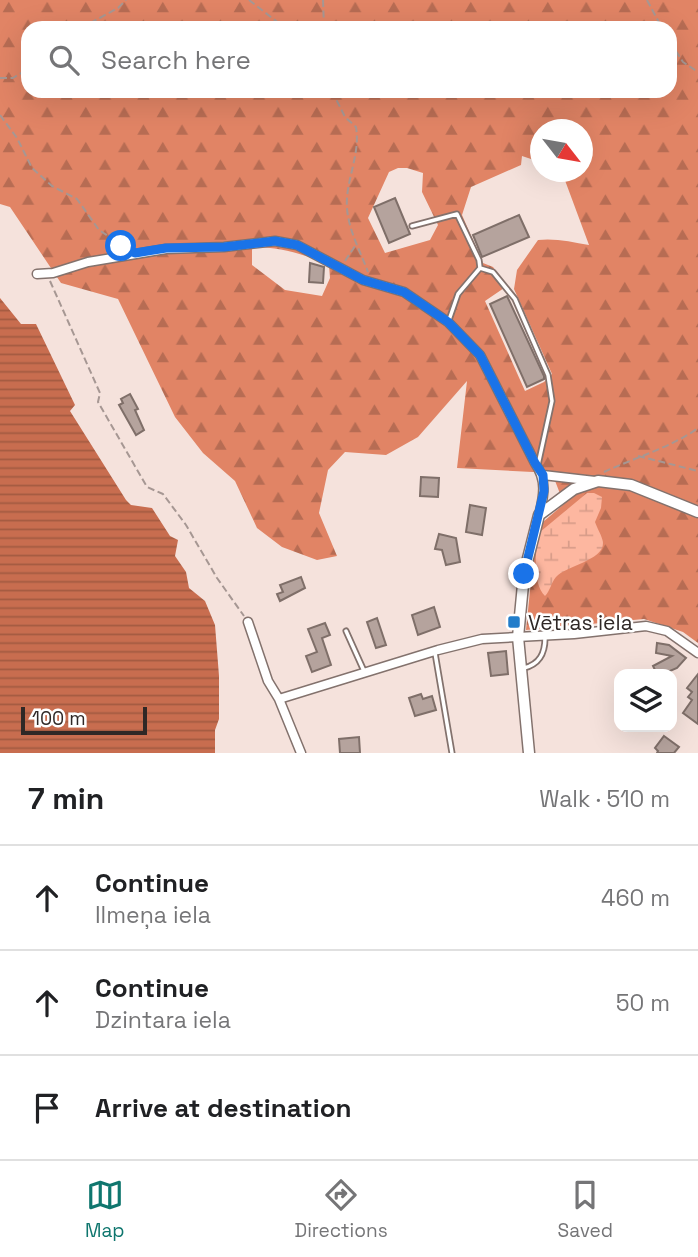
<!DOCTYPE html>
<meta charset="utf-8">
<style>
:root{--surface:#fff;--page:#f2f2f2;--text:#202124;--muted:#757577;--line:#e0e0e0;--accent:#0f766e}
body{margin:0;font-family:"Space Grotesk",sans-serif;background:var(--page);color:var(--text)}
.controls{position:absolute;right:21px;bottom:21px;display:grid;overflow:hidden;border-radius:14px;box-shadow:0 7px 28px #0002}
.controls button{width:63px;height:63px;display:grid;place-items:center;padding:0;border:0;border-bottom:2px solid var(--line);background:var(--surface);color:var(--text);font:35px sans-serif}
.compass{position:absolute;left:530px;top:119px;width:63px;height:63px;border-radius:50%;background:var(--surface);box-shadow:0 7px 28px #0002;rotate:121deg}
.scale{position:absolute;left:21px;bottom:18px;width:126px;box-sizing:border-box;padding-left:7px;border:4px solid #2f2826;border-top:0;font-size:19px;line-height:24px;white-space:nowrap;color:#2f2826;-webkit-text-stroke:5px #fff;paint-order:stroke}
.stop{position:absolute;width:21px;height:21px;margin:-16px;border:5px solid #1a73e8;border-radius:50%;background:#fff}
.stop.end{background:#1a73e8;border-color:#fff;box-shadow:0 2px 7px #0008}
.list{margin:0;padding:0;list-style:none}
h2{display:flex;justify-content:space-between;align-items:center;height:91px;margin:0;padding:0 28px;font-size:30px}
h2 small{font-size:23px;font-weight:400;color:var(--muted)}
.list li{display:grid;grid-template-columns:46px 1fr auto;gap:21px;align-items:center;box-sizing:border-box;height:105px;padding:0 28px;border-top:2px solid var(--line)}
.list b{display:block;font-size:26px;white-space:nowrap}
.list p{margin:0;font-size:23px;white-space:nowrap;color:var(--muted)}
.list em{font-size:23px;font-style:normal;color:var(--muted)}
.icon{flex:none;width:38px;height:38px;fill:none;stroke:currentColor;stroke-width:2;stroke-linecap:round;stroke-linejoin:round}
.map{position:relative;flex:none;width:698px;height:753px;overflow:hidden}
.search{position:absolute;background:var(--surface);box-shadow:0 7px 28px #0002;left:21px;right:21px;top:21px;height:77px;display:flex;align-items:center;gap:18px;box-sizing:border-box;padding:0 24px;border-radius:21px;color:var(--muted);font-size:26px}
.sheet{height:406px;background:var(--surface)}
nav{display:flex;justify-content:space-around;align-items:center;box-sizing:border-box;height:98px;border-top:2px solid var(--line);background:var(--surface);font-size:19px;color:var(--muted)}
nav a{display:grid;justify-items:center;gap:4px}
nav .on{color:var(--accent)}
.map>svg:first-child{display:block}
.forest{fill:url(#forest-firs);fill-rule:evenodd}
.wetland{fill:url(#wetland-marsh)}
.water{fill:url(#water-rules)}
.building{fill:#b5a39d;stroke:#7f6f69;stroke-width:2}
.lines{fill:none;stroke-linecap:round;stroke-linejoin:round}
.service-casing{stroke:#83726d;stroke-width:7}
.minor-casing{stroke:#83726d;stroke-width:11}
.tertiary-casing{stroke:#83726d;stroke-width:13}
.path{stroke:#a69793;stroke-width:2;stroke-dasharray:7 3.5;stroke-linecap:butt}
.service{stroke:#fff;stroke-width:3.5}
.minor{stroke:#fff;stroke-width:8}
.tertiary{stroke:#fff;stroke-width:10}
.route{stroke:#1a73e8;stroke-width:9}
.poi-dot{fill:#227dca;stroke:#fff;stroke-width:2.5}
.labels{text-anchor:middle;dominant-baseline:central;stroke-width:5;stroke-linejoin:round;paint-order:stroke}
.poi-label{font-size:21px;fill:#2f2826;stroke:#fff;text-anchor:start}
</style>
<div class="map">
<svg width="698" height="753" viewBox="0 0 698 753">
<defs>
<pattern id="forest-firs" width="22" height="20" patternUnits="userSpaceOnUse" patternTransform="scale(1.75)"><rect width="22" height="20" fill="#e18465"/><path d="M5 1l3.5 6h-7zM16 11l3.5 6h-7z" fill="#b76c53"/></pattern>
<pattern id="wetland-marsh" width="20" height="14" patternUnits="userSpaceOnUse" patternTransform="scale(1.75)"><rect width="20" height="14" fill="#fdb7a0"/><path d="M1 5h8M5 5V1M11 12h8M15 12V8" fill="none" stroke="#d99d8a"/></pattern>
<pattern id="water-rules" width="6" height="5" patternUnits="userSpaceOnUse" patternTransform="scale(1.75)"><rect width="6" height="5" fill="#c86d4f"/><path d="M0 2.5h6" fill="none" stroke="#a35a41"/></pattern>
</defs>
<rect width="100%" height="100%" fill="#f5e2dc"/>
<path class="forest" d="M 0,0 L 698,0 L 698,643 L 683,632 L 644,619 L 526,630 L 535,542 L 543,522 L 564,504 L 552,473 L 457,468 L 467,381 L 418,437 L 386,455 L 345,452 L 328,470 L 319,513 L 337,556 L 317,560 L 282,547 L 257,528 L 235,481 L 203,453 L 175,417 L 118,299 L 61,283 L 10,207 L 0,204 ZM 28,28 L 670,28 L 670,91 L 28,91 ZM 540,130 L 582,130 L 582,172 L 557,172 L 563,175 L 589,245 C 572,242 555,238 538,240 L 517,270 L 514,289 L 552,374 L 544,382 L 525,391 L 485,301 L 507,286 L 493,267 L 483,263 L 462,215 L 471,187 L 521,165 L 522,156 L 540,162 ZM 398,168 L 407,168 L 423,173 L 422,192 L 438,225 L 430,240 L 385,253 L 368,218 L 389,172 ZM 252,247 C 281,247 303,254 329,265 L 330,278 L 322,296 L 285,290 L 252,265 Z"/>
<path class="wetland" d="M 587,493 L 594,493 L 602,497 L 601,508 L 595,522 C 597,528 602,536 603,542 C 605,560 566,566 556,577 C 551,583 550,591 545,596 C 532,584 535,548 540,532 Z"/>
<path class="water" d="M 0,298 L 21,324 L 36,324 L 75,405 L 70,411 L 126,500 L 131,505 L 152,508 L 170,536 L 178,540 L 175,556 L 186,572 L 189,588 L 205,601 L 215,625 L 219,676 L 219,719 L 215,730 L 215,753 L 0,753 Z"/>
<path class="building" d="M 395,198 L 410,234 L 389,243 L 374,207 Z
M 519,215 L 529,237 L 482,257 L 473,235 Z
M 310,263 L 324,267 L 323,283 L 309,282 Z
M 507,296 L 544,376 L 544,379 L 527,387 L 490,304 Z
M 130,394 L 138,409 L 135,410 L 144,430 L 136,435 L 119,405 L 123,403 L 121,399 Z
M 421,477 L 439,478 L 438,497 L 420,496 Z
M 470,505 L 486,508 L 482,535 L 466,532 Z
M 439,534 L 456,538 L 460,562 L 446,565 L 442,550 L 435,549 Z
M 301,577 L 305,588 L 280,601 L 277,594 L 283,592 L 280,585 Z
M 434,607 L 440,627 L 418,635 L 412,615 Z
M 377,618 L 386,645 L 376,648 L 367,622 Z
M 325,623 L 330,635 L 322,638 L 331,665 L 312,672 L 306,656 L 317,652 L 308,629 Z
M 657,643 L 669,645 L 686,658 L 677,668 L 663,674 L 657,674 L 653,666 L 672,656 L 656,653 Z
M 506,651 L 508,674 L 491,676 L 488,653 Z
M 698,674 L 698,724 L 683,713 L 692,700 L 688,697 L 692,692 L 687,688 Z
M 421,694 L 423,699 L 432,696 L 436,710 L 415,716 L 409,698 Z
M 664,736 L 679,747 L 674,753 L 657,753 L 658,751 L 655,748 Z
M 359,737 L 360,753 L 340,753 L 339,739 Z"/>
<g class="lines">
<g class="service-casing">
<path id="service" d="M 412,226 L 457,214 L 479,260 L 480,268 L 458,294 L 449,320
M 480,268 L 493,272 L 515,299 L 548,375 L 552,401 L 538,465
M 346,631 L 364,671
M 435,653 L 452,753
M 524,668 C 540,664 545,653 545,638"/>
</g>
<g class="minor-casing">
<path id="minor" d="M 37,274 L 53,273 L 88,262 L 166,249 L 224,247 L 275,241 L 297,245 L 363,280 L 404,292 L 448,322 L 480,355 L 535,463 C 547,480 544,496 539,515
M 543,475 L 595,481
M 248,622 L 268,681 L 279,699 L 301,753
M 279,699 L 438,650 L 482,639 L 574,634 L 646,626 L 667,631 L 698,653"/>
</g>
<g class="tertiary-casing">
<path id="tertiary" d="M 529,753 L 518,637 L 524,574 L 539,515 L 574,489 L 598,481 L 631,485 L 698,512"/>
</g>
<path class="path" d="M 249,0 L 285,28
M 323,0 L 324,28
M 647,0 L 662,28
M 81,28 L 118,8 L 126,0
M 670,42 L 683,62 L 698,72
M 0,78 L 13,78 L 28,69
M 332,91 L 345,117 L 356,127 C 360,152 349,173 347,198 C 345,224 359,248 368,272
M 0,115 L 17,138 L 32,168 L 52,186 L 77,199 L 99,230 L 125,247
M 345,261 L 357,243
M 50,281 L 100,393 L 98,402 L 147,487 L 163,494 L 186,525 L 217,578 L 244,616
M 638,456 L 698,471
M 604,472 C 634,458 672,447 698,428"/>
<use href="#service" class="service"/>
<use href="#minor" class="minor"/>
<use href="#tertiary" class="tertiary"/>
</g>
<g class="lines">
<path class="route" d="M 121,246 L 135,253 L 166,248 L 224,247 L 275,241 L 297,245 L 363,280 L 404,292 L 448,322 L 480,355 L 535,463 L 543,475 L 544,491 L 524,574"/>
</g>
<rect class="poi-dot" x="507" y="615" width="14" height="14" rx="3.5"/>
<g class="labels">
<g class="poi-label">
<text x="528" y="622">Vētras iela</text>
</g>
</g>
</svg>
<div class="controls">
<button><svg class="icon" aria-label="layers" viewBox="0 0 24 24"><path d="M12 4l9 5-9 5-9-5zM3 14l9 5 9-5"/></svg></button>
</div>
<svg class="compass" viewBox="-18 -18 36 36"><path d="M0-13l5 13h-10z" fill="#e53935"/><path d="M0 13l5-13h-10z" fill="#757577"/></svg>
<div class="scale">100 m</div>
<div class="stop" style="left:121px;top:246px"></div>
<div class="stop end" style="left:524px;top:574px"></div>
<div class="search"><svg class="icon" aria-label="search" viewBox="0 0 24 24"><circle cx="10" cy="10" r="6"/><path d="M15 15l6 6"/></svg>Search here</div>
</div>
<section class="sheet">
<h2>7 min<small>Walk · 510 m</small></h2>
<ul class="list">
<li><svg class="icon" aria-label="ahead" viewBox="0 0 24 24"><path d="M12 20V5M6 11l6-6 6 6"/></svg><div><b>Continue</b><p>Ilmeņa iela</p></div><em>460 m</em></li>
<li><svg class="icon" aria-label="ahead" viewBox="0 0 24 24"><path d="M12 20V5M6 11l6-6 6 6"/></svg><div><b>Continue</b><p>Dzintara iela</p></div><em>50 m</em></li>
<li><svg class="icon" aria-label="arrive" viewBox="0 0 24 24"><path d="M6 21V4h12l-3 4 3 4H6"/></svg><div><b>Arrive at destination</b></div></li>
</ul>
</section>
<nav>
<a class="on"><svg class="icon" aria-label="map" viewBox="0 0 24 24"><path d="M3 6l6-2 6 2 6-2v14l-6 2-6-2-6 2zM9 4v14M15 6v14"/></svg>Map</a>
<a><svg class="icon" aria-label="directions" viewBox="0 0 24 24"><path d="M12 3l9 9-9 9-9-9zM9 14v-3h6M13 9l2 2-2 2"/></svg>Directions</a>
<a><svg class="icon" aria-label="saved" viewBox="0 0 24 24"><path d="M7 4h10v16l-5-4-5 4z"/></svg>Saved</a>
</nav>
